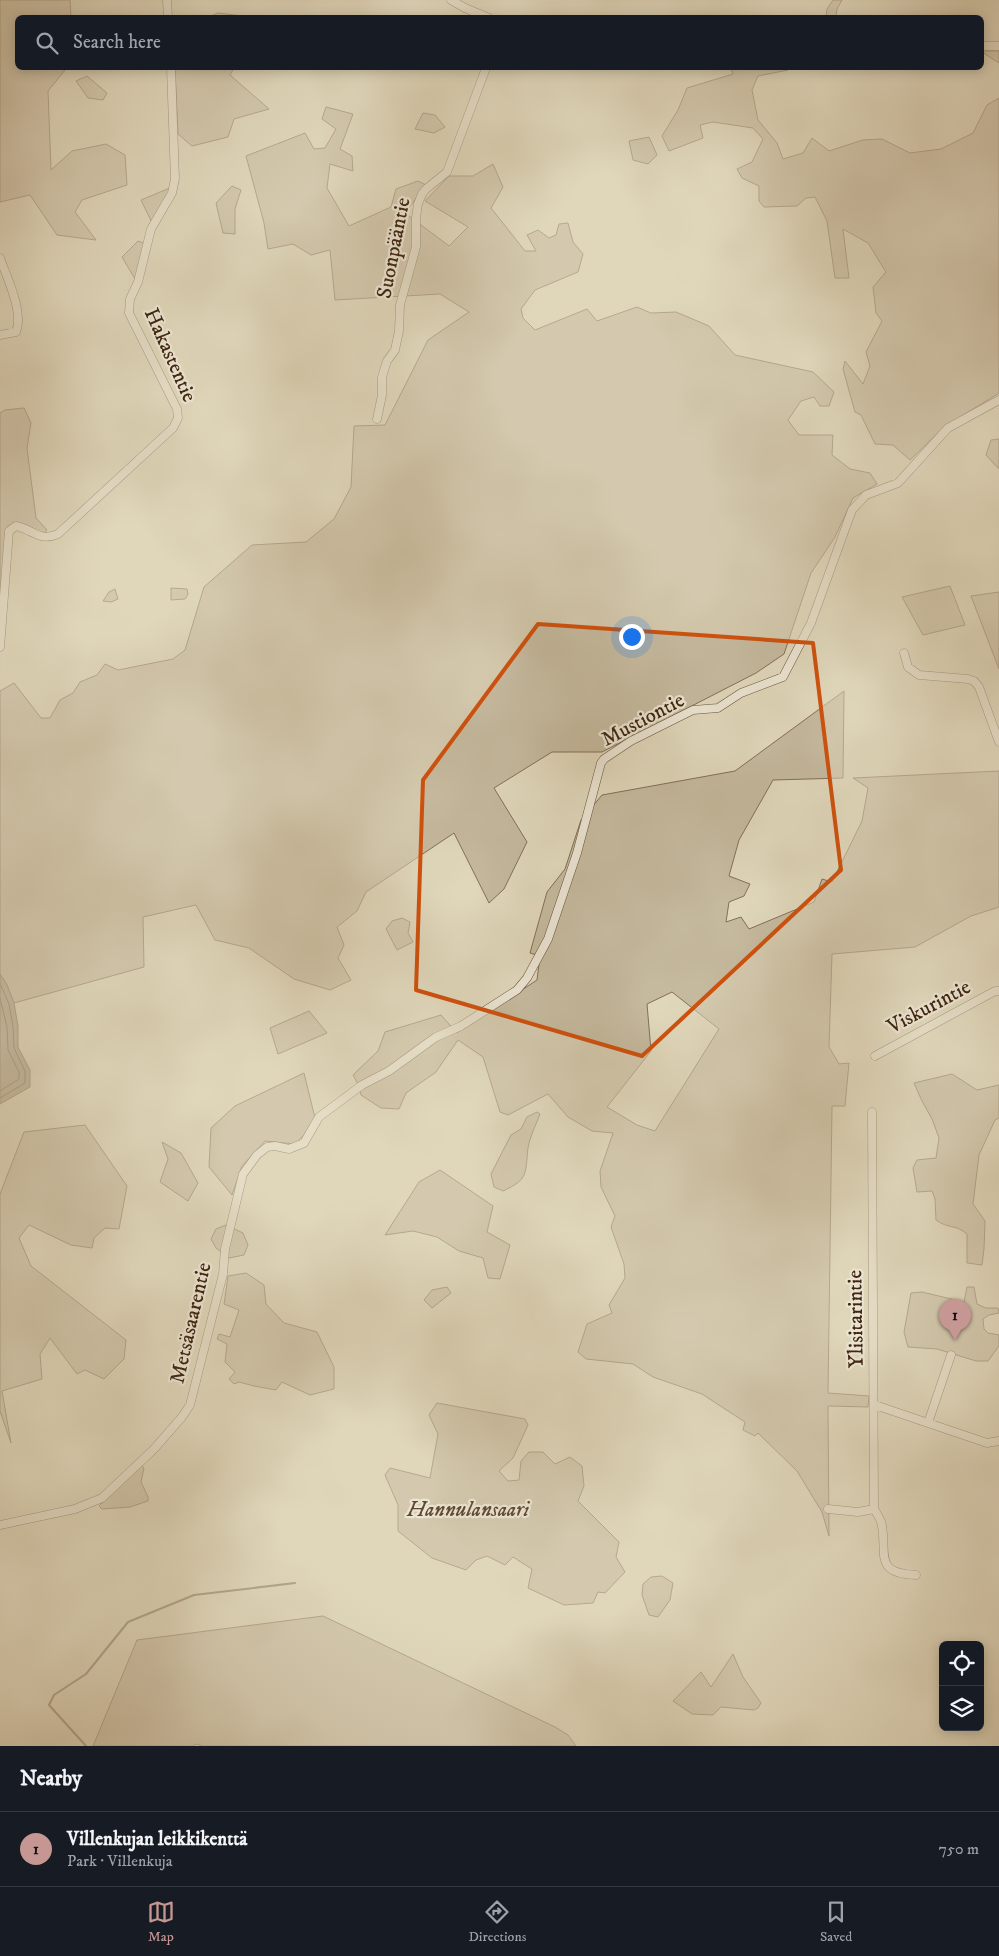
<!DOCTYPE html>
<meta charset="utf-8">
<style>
:root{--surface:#171b24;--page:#242831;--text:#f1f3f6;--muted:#9ea1a6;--line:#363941;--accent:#c59692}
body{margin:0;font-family:"IM FELL DW Pica",serif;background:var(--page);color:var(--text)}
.controls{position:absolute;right:15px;bottom:15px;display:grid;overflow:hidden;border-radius:8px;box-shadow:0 2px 12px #0003}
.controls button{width:45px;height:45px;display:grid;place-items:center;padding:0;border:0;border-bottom:1px solid var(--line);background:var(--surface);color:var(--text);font:25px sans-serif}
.you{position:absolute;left:631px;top:636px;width:18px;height:18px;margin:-12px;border:4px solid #fff;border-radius:50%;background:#1a73e8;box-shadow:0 0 0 8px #1a73e833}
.badge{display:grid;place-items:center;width:32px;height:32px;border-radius:50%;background:var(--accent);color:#111;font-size:16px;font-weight:700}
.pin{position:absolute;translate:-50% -41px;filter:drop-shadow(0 1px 2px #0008)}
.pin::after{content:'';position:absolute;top:26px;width:18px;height:15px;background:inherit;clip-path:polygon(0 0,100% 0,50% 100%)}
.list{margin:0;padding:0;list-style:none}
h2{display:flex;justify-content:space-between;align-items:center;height:65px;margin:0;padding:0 20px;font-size:21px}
h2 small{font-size:16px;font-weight:400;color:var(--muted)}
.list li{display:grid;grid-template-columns:32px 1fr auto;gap:15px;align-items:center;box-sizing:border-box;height:75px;padding:0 20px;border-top:1px solid var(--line)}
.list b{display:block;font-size:19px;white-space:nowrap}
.list p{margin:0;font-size:16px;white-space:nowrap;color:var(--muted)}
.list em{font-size:16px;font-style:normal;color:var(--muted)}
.icon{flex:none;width:28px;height:28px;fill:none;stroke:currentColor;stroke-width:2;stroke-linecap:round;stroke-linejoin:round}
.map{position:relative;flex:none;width:999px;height:1746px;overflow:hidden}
.search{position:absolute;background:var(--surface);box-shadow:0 2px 12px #0003;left:15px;right:15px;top:15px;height:55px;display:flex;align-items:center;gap:12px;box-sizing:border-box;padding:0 18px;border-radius:8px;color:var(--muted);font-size:19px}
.sheet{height:140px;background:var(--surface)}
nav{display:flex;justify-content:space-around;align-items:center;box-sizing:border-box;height:70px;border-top:1px solid var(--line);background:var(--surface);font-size:14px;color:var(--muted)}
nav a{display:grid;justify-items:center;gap:2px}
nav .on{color:var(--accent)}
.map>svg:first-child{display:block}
.green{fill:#c5b99e;stroke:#826f57;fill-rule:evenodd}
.water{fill:#a99a81;stroke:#7f6b54}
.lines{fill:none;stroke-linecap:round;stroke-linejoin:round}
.shore{stroke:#746048;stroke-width:1}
.stream{stroke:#7f6b54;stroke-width:2}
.minor-casing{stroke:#67523b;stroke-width:9}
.minor{stroke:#ebe5d3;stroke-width:8}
.marked{fill:none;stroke:#cf510d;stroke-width:4;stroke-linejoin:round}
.labels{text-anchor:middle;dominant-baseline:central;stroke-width:4.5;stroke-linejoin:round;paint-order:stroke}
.street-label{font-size:21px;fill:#3f2510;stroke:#ebe5d3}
.park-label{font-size:21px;font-style:italic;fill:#604a34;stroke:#ebe5d3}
</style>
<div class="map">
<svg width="999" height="1746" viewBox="0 0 999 1746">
<rect width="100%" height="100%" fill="#e0d7bb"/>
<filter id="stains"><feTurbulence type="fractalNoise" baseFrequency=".004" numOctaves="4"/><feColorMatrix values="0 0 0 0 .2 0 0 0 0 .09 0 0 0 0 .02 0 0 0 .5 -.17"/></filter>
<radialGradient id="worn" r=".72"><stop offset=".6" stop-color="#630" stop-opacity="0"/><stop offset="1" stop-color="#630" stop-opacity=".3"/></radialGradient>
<path class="green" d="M 0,0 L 70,0 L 71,17 L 18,18 L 18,68 L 65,68 L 65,70 L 48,91 L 51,170 L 72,151 L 106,144 L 125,155 L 127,185 L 82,200 L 75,212 L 96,240 L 57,235 L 30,195 L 0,202 Z
M 833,0 L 842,0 L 837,9 L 836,17 L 826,17 L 827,9 Z
M 218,13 L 250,17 L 209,17 Z
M 982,51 L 999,51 L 999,63 L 982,52 Z
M 175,68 L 234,68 L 230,75 L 269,109 L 234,119 L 228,137 L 192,146 L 178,134 Z
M 730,68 L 781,68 L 788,70 L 758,76 L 752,90 L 758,120 L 777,143 L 783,159 L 803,153 L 812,138 L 829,151 L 863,140 L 882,139 L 910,153 L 941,149 L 973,133 L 987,105 L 999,98 L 999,393 L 944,427 L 910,460 L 893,445 L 875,444 L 861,415 L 855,412 L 843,369 L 845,361 L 863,384 L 870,366 L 866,352 L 882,321 L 876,313 L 873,287 L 886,272 L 868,243 L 843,229 L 849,278 L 835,278 L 827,221 L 815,197 L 806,198 L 797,206 L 764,207 L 759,201 L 759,186 L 742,178 L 737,169 L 752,162 L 763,139 L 753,128 L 713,122 L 700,125 L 703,138 L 669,151 L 662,136 L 678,110 L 687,88 L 733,74 Z
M 87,76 L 107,93 L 103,100 L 88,98 L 76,81 Z
M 326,107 L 353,114 L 340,149 L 352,156 L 353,171 L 330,164 L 327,188 L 349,226 L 391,207 L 396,189 L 418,181 L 426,185 L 405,213 L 449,246 L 468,227 L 425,201 L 449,176 L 473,176 L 493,164 L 503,187 L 491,208 L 525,251 L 536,251 L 527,235 L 538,230 L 549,238 L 556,235 L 559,224 L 568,223 L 573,242 L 583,254 L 578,272 L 535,290 L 521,309 L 523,318 L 535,330 L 587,309 L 597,321 L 637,307 L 651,313 L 676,312 L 709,326 L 735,355 L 813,372 L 834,392 L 829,406 L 820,406 L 814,397 L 801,401 L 788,420 L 799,435 L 833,435 L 832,455 L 850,469 L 870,473 L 877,484 L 853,498 L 835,537 L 811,573 L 784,654 L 756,673 L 602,752 L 552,752 L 494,788 L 527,842 L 504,889 L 489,903 L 454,833 L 366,892 L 357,911 L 337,927 L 344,945 L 338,958 L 351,980 L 330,990 L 294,979 L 249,948 L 215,940 L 196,905 L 143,917 L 144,967 L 14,1003 L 7,985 L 0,974 L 0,691 L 14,683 L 41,718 L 50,718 L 60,700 L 73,693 L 80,682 L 97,675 L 105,664 L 118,670 L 173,659 L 185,650 L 204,587 L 252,545 L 306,542 L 334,519 L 351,487 L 354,426 L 385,425 L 428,340 L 469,312 L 440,294 L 335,300 L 330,250 L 311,255 L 293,244 L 268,249 L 264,223 L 246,156 L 305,133 L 314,149 L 325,148 L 336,129 L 322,119 Z
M 423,113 L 435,115 L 445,127 L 434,133 L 415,129 Z
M 649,137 L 657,155 L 648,164 L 633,160 L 629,141 Z
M 232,186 L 241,190 L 235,209 L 235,234 L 223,233 L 216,203 Z
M 172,187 L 154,227 L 141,200 Z
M 138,241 L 149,245 L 135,279 L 122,257 Z
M 24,408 L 31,423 L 27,448 L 36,518 L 47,530 L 44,534 C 30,527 21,519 7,527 L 0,610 L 0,413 L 5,410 Z
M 999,439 L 999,469 L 986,455 L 991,440 Z
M 950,586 L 965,625 L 923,635 L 902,597 Z
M 171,588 L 187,589 L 188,594 L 185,599 L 171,600 Z
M 115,589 L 118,599 L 111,602 L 103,601 L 109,592 Z
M 999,592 L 999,669 L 971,596 Z
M 844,691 L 843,778 L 773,780 L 739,840 L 729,876 L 750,884 L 744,896 L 729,902 L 726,922 L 741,917 L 749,929 L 814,902 L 822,879 L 832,882 L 862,821 L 868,788 L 853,778 L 999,771 L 999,907 L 971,916 L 915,947 L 832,954 L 829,1047 L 839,1064 L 849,1063 L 845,1106 L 832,1106 L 828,1393 L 869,1396 L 868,1407 L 828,1406 L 829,1536 L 822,1512 L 797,1471 L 758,1433 L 755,1436 L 743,1430 L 745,1422 L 702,1394 L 653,1377 L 633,1364 L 586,1359 L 578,1352 L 587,1324 L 612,1313 L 609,1305 L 625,1278 L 624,1264 L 611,1227 L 615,1216 L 601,1187 L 600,1171 L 613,1133 L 592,1131 L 568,1117 L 548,1094 L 508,1115 L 500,1112 L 483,1057 L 458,1040 L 436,1072 L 406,1093 L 399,1109 L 381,1108 L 361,1095 L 358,1084 L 353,1075 L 378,1051 L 385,1032 L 441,1015 L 457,1033 L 537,980 L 540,956 L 530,953 L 547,892 L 565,869 L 581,820 L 602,795 L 735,771 ZM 672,992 L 719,1029 L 655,1131 L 637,1125 L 607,1107 L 651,1051 L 647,1004 Z
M 402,918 L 410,922 L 408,933 L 413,942 L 397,950 L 386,929 L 392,921 Z
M 309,1011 L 327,1033 L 278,1054 L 270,1028 Z
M 304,1073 L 315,1118 L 303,1136 L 295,1144 L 265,1141 L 242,1166 L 232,1195 L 209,1167 L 211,1128 L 235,1106 Z
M 952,1074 L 977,1090 L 999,1085 L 999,1118 L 995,1120 L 979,1155 L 973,1204 L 985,1221 L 984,1249 L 982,1265 L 967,1263 L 967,1234 C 956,1224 948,1229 936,1220 L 935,1199 L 932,1191 L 917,1192 L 913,1168 L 917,1160 L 936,1158 L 939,1138 L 932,1119 L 922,1101 L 914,1083 Z
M 537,1112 L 540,1114 C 536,1125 530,1136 528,1148 C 525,1174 529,1179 503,1191 L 494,1187 L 491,1174 L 511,1135 L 521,1129 L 527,1117 Z
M 85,1125 L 127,1186 L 119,1229 L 105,1228 L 94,1238 L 92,1248 L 71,1245 L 29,1225 L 19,1238 L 31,1266 L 126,1340 L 124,1359 L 104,1379 L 85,1370 L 77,1374 L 50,1338 L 40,1354 L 42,1379 L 2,1391 L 11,1443 L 0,1411 L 0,1194 L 24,1132 Z
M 162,1142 L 181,1153 L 198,1183 L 188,1201 L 160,1182 L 168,1159 Z
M 440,1170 L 493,1206 L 487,1232 L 510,1245 L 500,1279 L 488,1278 L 483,1258 L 459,1251 L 437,1237 L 413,1231 L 385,1235 L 419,1182 Z
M 226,1225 L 243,1233 L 248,1245 L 244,1255 L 229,1258 L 216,1248 L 211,1239 L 216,1229 Z
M 246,1273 L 264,1285 L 266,1304 L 284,1323 L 317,1332 L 334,1367 L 334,1389 L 310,1395 L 282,1382 L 276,1390 L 254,1386 L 239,1382 L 234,1384 L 229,1379 L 235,1372 L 225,1362 L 227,1344 L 217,1339 L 219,1334 L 230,1337 L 239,1310 L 224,1304 L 228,1276 Z
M 447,1287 L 451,1293 L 432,1308 L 424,1300 L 432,1290 Z
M 967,1287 L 974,1287 L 977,1304 L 986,1308 L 998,1308 L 999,1313 L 989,1315 L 983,1319 L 984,1329 L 988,1333 L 999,1335 L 999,1346 L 988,1361 L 976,1361 L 937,1349 L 908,1347 L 904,1332 L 911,1293 L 922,1292 L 964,1302 Z
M 437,1403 L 525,1419 L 528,1425 L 513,1458 L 499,1471 L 508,1481 L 519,1480 L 521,1461 L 529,1452 L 543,1452 L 555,1464 L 570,1457 L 582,1466 L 584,1486 L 578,1501 L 619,1542 L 616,1557 L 625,1572 L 605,1593 L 598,1592 L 593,1603 L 564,1605 L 528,1588 L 532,1569 L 513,1557 L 505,1565 L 487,1556 L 476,1560 L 466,1570 L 432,1558 L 398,1531 L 398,1505 L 385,1475 L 390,1468 L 430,1478 L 438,1434 L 429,1415 Z
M 141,1465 L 144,1468 L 141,1482 L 148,1497 L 148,1501 L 130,1507 L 102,1509 L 99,1506 Z
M 662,1576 L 673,1583 L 670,1600 L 658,1617 L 649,1615 L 642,1595 L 643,1584 L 651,1577 Z
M 323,1616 L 555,1727 L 568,1735 L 576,1746 L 202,1746 L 196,1744 L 194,1746 L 93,1746 L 137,1640 Z
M 733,1654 L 743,1677 L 761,1703 L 758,1708 L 754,1710 L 721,1707 L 713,1715 L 692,1714 L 673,1701 L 701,1672 L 711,1687 Z"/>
<path class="water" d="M 0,974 L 7,985 L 14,1003 L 18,1026 L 18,1047 L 30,1070 L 30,1087 L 0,1104 Z"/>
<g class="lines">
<path class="shore" d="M 0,983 L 9,1004 L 13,1027 L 14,1048 L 25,1071 L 25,1083 L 0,1098
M 0,998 L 7,1027 L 8,1050 L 19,1072 L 19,1079 L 0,1091"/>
<path class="stream" d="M 86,1746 L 49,1705 L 54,1695 L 86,1674 L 128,1622 L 194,1595 L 295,1583"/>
<g class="minor-casing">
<path id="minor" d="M 167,0 L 168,18
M 451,0 L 465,8 L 489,18
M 982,46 L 999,46
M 0,258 C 7,278 24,312 16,332 L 0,335
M 377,419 L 382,395 L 382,377 L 387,361 L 395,350 L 399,331 L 400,305 L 416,247 L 416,218 L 418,204 L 422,194 L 426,189 L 447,172 L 486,68
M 0,647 L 9,531 L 16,526 C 34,530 39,542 58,534 L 173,428 L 178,418 L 177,409 L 129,313 L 130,299 L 138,282 L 151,229 L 172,193 L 175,179 L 171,68
M 904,653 L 908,667 L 919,675 L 968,679 L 974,681 L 979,687 L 999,742
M 875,1056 L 995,991 L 999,991
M 872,1112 L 874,1509 C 877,1514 882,1521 882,1526 C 887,1556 874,1573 916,1575
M 875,1405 L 987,1443 L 999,1441
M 928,1423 L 951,1355
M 828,1509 L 858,1512 L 874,1509
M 0,1525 L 75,1509 L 102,1498 L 154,1449 L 182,1417 L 190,1405 L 223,1274 L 225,1249 L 243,1174 L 257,1155 L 267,1147 L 275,1146 L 289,1149 L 304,1143 L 319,1117 L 362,1085 L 389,1071 L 436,1037 L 461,1026 L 517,990 L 527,978 L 548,939 L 577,853 L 601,763 L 604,759 L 631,741 L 693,710 L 718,708 L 741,693 L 783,677 L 811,623 L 852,510 L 866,495 L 898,483 L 948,428 L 999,400"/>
</g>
<use href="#minor" class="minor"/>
</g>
<path d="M0 0H999V1746H0ZM 538,624 L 813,643 L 841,870 L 642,1056 L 416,990 L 423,780 Z" fill="#e0d7bb" fill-opacity=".55" fill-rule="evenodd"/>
<path class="marked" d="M 538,624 L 813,643 L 841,870 L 642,1056 L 416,990 L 423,780 Z"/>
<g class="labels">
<g class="street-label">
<text transform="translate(394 248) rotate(-79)">Suonpääntie</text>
<text transform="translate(170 355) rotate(66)">Hakastentie</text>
<text transform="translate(643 720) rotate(-28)">Mustiontie</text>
<text transform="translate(929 1007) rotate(-28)">Viskurintie</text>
<text transform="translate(856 1319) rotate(-91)">Ylisitarintie</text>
<text transform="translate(191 1323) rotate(-77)">Metsäsaarentie</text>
</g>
<g class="park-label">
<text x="468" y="1510">Hannulansaari</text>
</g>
</g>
<rect width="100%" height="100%" filter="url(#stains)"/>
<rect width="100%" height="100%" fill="url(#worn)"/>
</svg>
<div class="controls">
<button><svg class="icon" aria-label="locate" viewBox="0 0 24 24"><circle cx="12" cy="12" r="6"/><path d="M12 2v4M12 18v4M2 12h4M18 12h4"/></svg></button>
<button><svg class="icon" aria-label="layers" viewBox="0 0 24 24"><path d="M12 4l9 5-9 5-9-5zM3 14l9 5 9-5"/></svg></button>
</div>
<div class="you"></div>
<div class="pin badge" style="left:955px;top:1340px">1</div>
<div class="search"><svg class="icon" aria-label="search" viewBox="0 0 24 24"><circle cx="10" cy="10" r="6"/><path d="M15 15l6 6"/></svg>Search here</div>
</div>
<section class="sheet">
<h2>Nearby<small></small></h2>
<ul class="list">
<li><span class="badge">1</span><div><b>Villenkujan leikkikenttä</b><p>Park · Villenkuja</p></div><em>750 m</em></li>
</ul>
</section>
<nav>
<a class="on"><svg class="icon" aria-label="map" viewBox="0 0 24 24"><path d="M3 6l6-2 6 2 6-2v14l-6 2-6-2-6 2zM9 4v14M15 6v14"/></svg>Map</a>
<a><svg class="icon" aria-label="directions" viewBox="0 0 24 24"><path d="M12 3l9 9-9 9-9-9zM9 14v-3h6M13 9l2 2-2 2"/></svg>Directions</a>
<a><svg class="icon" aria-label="saved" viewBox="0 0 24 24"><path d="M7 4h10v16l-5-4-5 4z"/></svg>Saved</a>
</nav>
